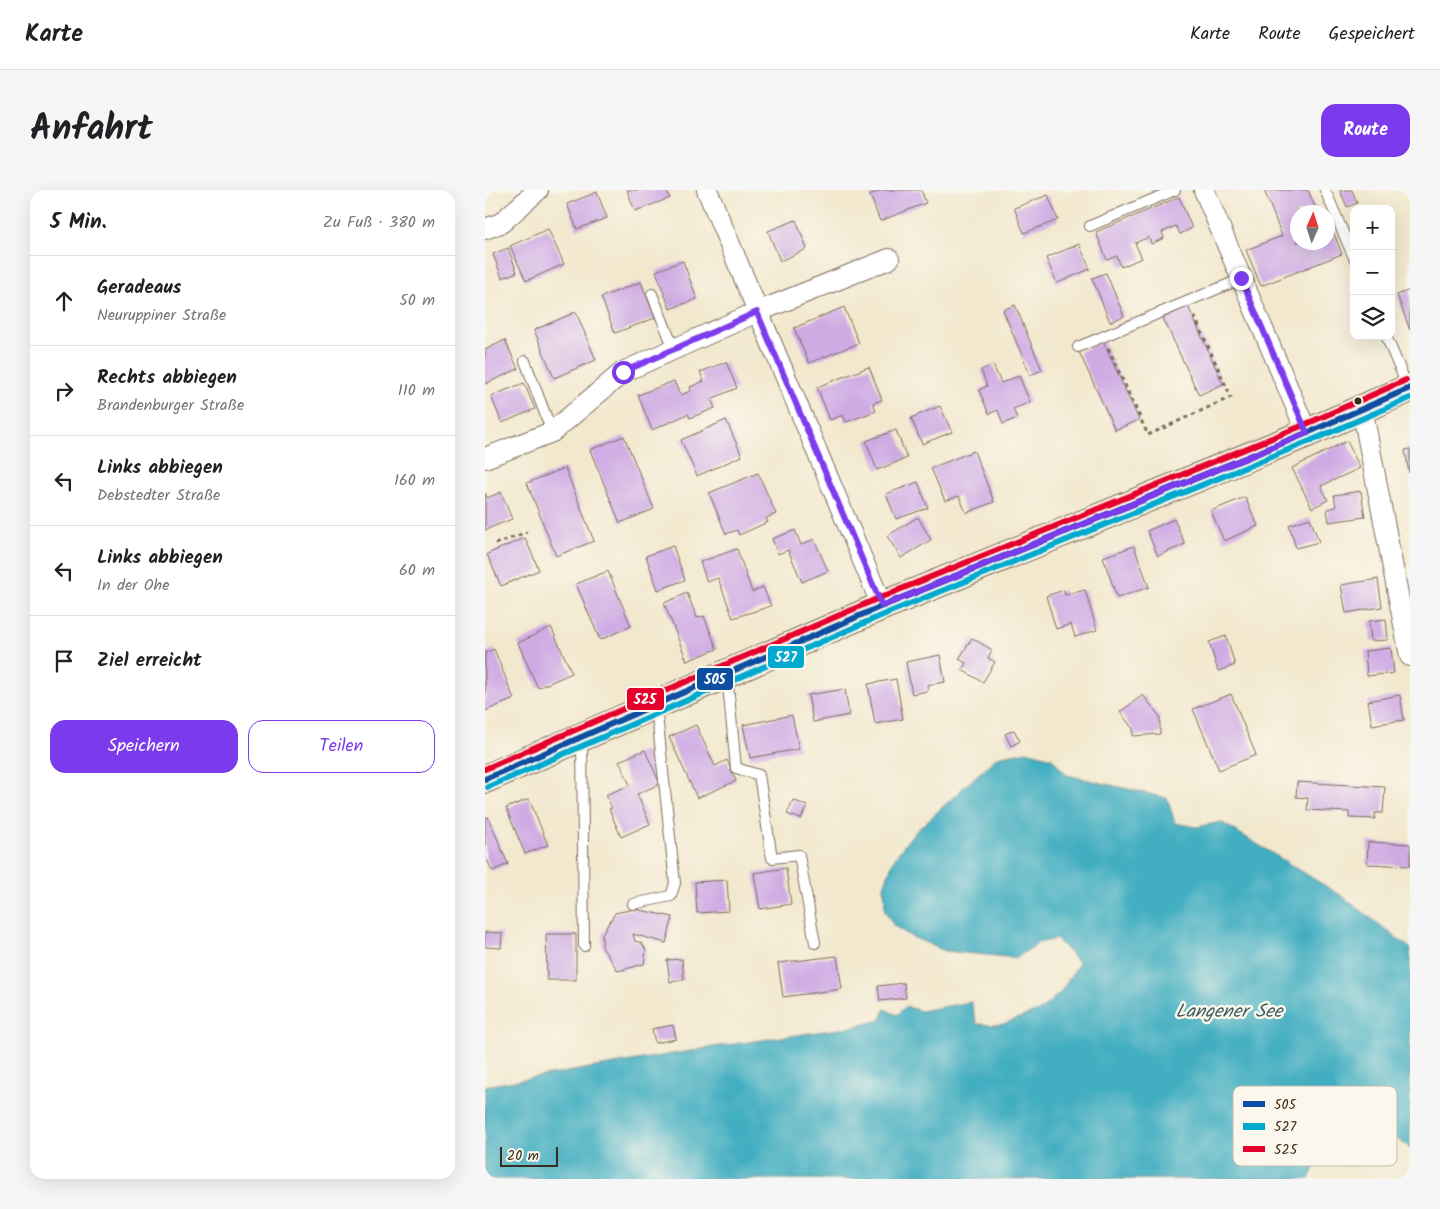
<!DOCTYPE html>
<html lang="de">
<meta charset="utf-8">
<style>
:root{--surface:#fff;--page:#f6f6f6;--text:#202124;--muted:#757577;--line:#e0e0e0;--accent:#7c3aed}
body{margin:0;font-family:Kalam,sans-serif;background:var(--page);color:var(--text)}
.controls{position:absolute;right:15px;top:15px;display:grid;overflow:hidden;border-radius:10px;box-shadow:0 5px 20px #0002}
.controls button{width:45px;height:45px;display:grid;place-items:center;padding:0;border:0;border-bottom:1px solid var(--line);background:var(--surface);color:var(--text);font:25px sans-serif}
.compass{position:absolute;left:805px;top:15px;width:45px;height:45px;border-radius:50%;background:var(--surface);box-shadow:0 5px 20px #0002;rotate:3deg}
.scale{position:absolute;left:15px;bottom:12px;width:58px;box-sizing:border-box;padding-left:5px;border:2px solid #3b2a1e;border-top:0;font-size:14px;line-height:18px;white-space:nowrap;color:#3b2a1e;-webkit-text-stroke:4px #fbf7ec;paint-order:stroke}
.stop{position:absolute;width:15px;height:15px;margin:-11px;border:4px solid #7c3aed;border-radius:50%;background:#fff}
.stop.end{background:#7c3aed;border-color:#fff;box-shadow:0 1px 5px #0008}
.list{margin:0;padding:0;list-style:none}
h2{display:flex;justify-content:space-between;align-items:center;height:65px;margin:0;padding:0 20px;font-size:21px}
h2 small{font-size:16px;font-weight:400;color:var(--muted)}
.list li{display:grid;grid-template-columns:32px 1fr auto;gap:15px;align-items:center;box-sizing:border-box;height:90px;padding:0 20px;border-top:1px solid var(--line)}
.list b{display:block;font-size:19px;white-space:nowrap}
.list p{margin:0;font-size:16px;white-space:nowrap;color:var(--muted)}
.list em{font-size:16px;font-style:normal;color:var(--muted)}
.actions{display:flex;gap:10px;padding:15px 20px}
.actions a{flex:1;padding:11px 0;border:1px solid var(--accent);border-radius:15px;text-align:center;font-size:18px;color:var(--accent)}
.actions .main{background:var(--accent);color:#fff}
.icon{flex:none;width:28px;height:28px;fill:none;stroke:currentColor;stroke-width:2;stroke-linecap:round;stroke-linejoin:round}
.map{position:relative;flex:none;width:925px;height:989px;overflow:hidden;border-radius:15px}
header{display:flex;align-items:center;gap:30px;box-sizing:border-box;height:70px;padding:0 25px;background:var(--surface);border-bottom:1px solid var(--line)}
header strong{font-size:24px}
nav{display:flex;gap:28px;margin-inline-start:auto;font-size:18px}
.intro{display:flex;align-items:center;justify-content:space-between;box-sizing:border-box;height:120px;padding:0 30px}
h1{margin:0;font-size:35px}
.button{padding:12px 22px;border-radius:15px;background:var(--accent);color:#fff;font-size:18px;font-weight:700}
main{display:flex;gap:30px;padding:0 30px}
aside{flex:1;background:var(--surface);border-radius:15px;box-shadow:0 5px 20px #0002}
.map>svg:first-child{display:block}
.water{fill:#42aec1;stroke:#3e6c70}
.building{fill:#cfabe4}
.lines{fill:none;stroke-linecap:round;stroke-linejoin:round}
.service-casing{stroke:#7b6c5c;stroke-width:12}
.minor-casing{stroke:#7b6c5c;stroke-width:22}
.secondary-casing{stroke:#7b6c5c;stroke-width:30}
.path{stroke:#7b6c5c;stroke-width:3;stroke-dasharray:4 4;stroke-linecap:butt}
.service{stroke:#fff;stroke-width:10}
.minor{stroke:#fff;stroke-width:20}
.secondary{stroke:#fae7c3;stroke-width:28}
.bus-1-casing{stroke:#fbf7ec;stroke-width:10}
.bus-2-casing{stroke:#fbf7ec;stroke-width:10}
.bus-3-casing{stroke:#fbf7ec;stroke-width:10}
.bus-1{stroke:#0b4ea2;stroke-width:6}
.bus-2{stroke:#00a9ce;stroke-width:6}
.bus-3{stroke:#e4002b;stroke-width:6}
.route{stroke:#7c3aed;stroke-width:6}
.bus-dot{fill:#3b2a1e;stroke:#fbf7ec;stroke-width:2}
.labels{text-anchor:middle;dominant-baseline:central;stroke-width:5;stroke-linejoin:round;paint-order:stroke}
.water-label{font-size:19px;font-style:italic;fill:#3e5f5f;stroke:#fbf7ec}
.key{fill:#fbf7ec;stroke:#c1baae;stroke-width:1}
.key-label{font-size:14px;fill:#3b2a1e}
.line-badge{stroke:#fbf7ec;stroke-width:2}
.badge-label{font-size:14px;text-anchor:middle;font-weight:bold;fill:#fff}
</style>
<header>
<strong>Karte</strong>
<nav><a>Karte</a><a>Route</a><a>Gespeichert</a></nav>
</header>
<div class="intro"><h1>Anfahrt</h1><a class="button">Route</a></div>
<main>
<aside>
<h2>5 Min.<small>Zu Fuß · 380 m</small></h2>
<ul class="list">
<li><svg class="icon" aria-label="ahead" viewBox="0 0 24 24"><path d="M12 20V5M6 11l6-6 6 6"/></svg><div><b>Geradeaus</b><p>Neuruppiner Straße</p></div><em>50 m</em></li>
<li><svg class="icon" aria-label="right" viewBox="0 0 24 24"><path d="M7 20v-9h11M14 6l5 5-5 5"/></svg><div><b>Rechts abbiegen</b><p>Brandenburger Straße</p></div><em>110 m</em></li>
<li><svg class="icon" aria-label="left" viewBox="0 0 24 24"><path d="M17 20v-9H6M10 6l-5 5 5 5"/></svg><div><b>Links abbiegen</b><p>Debstedter Straße</p></div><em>160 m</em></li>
<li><svg class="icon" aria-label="left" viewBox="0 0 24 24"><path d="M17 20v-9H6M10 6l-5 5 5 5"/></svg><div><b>Links abbiegen</b><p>In der Ohe</p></div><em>60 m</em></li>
<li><svg class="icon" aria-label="arrive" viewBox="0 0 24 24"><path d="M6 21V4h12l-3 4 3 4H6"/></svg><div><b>Ziel erreicht</b></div></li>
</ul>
<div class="actions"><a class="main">Speichern</a><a>Teilen</a></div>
</aside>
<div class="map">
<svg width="925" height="989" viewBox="0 0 925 989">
<rect width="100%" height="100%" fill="#fbf7ec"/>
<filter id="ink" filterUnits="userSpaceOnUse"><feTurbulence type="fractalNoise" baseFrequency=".02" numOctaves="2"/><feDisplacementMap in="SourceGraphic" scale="10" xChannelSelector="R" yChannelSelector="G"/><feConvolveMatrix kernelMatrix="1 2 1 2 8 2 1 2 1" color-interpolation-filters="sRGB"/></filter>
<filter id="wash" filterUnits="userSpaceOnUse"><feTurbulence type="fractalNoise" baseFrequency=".0096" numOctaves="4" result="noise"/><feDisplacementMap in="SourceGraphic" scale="20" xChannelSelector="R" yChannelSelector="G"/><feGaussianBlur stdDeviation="1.12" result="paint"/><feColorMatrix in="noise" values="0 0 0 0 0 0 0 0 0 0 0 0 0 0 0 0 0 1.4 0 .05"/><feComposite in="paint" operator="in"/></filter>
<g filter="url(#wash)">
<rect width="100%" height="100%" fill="#f2e8ce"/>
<path class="water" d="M 542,561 L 567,568 L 582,585 L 682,608 L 690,633 L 711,637 L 736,632 L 857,706 L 925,758 L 925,958 L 901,941 L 843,946 L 824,989 L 0,989 L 0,896 L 228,857 L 367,837 L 396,830 L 400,819 L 412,825 L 421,816 L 435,821 L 486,812 L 492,834 L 515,835 L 556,820 L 575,803 L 594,773 L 572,749 L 553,753 L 532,768 L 460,761 L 425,746 L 409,736 L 400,721 L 399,696 L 409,669 L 426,646 L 512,567 Z"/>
<g id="blocks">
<path class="building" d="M 142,0 L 181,0 L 185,8 L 150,21 Z
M 397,0 L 436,0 L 441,13 L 395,31 L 385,5 Z
M 779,0 L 823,0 L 832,22 L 812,22 L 812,52 L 842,52 L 843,28 L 857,64 L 776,96 L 761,60 L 797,46 Z
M 855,0 L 867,0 L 872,13 L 862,17 Z
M 112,2 L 122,28 L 92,39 L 82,14 Z
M 563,5 L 573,30 L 539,43 L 529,18 Z
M 694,7 L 707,38 L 695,44 L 691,36 L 677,42 L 679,48 L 666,54 L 664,47 L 650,53 L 657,68 L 636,77 L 632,66 L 622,70 L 611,42 Z
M 311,30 L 322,59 L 295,71 L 283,41 Z
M 63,39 L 79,74 L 41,91 L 25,56 Z
M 594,54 L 605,79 L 572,93 L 561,68 Z
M 23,58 L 32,82 L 17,88 L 8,64 Z
M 198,71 L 212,109 L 185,119 L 171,81 Z
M 621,83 L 639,126 L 625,132 L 607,88 Z
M 156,92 L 170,128 L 130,143 L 116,107 Z
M 925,100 L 925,140 L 912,105 Z
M 530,115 L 557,180 L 545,185 L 518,120 Z
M 703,116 L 738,194 L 714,205 L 678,128 Z
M 359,117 L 374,153 L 324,173 L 309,138 Z
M 91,122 L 111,170 L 69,188 L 49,140 Z
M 20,150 L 33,179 L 0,194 L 0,160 Z
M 618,151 L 654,230 L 630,240 L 594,162 Z
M 241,172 L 252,198 L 226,209 L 230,218 L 205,228 L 203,224 L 167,240 L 153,205 L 189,191 L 195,205 L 206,201 L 205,197 L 219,191 L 215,182 Z
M 508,175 L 516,193 L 534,186 L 545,212 L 528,219 L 532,228 L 518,234 L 513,220 L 504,224 L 494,200 L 502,196 L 496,180 Z
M 384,177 L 397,210 L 388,213 L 391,221 L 361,232 L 358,225 L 345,230 L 332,197 Z
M 39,193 L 50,219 L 17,233 L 6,206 Z
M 455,216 L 467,242 L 437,254 L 426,228 Z
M 241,230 L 257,266 L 212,286 L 196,250 Z
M 411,240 L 422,268 L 392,280 L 381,251 Z
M 139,246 L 169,319 L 135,333 L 105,260 Z
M 862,251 L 875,278 L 836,296 L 843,310 L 827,318 L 807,278 Z
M 925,259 L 925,283 L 924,283 L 920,260 Z
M 489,261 L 509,312 L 481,323 L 474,306 L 460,311 L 446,278 Z
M 80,278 L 109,351 L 71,366 L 42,293 Z
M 273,283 L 291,324 L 281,328 L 283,332 L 254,345 L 252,340 L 241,344 L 224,303 Z
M 433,292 L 443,318 L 411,329 L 401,304 Z
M 876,301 L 880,327 L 844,332 L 842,319 L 851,317 L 849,305 Z
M 16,302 L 27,329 L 0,340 L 0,303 L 2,308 Z
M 760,307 L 773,336 L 739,351 L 726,321 Z
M 433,327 L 446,350 L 416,368 L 402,346 Z
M 825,328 L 834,352 L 811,358 L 804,335 Z
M 689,329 L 700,354 L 673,366 L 662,341 Z
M 310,340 L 316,355 L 329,349 L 343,381 L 317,392 L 303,360 L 293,364 L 287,349 Z
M 40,348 L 54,380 L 16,396 L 2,364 Z
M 188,356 L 200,390 L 173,400 L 161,366 Z
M 649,356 L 664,397 L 632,408 L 618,367 Z
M 252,359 L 267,402 L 278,397 L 286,416 L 248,428 L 233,388 L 222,392 L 215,372 Z
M 123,381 L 146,436 L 115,450 L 91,394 Z
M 893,389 L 897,417 L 861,423 L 856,395 Z
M 579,400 L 580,405 L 600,400 L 612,440 L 590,447 L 586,434 L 571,439 L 561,406 Z
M 202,403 L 212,428 L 219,426 L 232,459 L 202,471 L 179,413 Z
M 901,429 L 903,450 L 886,451 L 884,431 Z
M 66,437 L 87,483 L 53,498 L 33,453 Z
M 741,446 L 750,475 L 733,481 L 724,452 Z
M 487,448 L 507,460 L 503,468 L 510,472 L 498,492 L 477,480 L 481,473 L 474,469 Z
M 906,458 L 909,483 L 882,486 L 880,461 Z
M 9,459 L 29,509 L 0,521 L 0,463 Z
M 455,465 L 460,492 L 442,495 L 443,501 L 427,504 L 421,472 Z
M 411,489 L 418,529 L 390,534 L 383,494 Z
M 360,499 L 364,525 L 328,532 L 323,505 Z
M 746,504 L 771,565 L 734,580 L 708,519 Z
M 658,505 L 675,527 L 675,544 L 648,546 L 648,539 L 635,522 Z
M 915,505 L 919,530 L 887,535 L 883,511 Z
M 307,525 L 314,559 L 265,568 L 258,535 Z
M 211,535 L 230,576 L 242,570 L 251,591 L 212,608 L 184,547 Z
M 529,540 L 535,551 L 526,556 L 520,544 Z
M 160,560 L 175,594 L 152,604 L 165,634 L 136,647 L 124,619 L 127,618 L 121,605 L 145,595 L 134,571 Z
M 812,592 L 900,597 L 898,623 L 890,623 L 890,629 L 864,628 L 864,622 L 822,620 L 823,608 L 811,607 Z
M 44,609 L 63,655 L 40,664 L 21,618 Z
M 308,610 L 322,616 L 316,629 L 302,624 Z
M 3,627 L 23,674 L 7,681 L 0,665 L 0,628 Z
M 883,652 L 925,654 L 925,676 L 882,674 Z
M 301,678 L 306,714 L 275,719 L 269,683 Z
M 242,690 L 244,721 L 212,723 L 210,692 Z
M 150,719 L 188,727 L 181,753 L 148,744 L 150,751 L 157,753 L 161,760 L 159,774 L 133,781 L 117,757 L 117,744 L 130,723 Z
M 0,742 L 17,743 L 16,758 L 0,757 Z
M 61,744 L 91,744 L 91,790 L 62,790 Z
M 352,766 L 357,799 L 298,807 L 293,773 Z
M 197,769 L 199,790 L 185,792 L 182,770 Z
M 419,793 L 421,808 L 395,811 L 393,796 Z
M 188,835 L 191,849 L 170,853 L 167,839 Z"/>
</g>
</g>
<g filter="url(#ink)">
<use href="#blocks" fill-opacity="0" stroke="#7b6c5c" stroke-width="1"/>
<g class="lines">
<g class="service-casing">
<path id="service" d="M 840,0 L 869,68
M 605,36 L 690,0
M 167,104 L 189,159
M 901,146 L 923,198
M 593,157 L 756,89
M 40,171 L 67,242
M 242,485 L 251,578 L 274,585 L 287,668 L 314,665 L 330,753
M 97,548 L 99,756
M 148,714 L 186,706 L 190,693 L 171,516"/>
</g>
<g class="minor-casing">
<path id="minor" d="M 222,0 L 397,416
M 719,0 L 822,243
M 0,39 L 16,33 L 53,0
M 877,218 L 925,466
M 0,268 L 67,242 L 138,182 L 272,122 L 404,69"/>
</g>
<g class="secondary-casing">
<path id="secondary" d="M 0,589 L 397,416 L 822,243 L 925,198"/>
</g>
<path class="path" d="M 623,158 L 663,245 L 746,207 L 708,123
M 10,354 L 42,342"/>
<use href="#service" class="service"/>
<use href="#minor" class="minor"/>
<use href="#secondary" class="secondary"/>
<g class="bus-1-casing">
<path id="bus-1" d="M 0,589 L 397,416 L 822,243 L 925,198"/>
</g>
<g class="bus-2-casing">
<path id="bus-2" d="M 3,597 L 400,424 L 825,251 L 925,208"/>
</g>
<g class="bus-3-casing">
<path id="bus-3" d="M 0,579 L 394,408 L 819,235 L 921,190"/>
</g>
<use href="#bus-1" class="bus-1"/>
<use href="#bus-2" class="bus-2"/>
<use href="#bus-3" class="bus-3"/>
</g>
</g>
<g class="lines" filter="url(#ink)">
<path class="route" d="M 138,182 L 272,122 L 397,416 L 822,243 L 756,88"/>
</g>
<circle class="bus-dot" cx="873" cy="211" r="4.5"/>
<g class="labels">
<g class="water-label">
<text x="744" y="822">Langener See</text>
</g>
</g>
<rect x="748" y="896" width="164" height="80" rx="8" class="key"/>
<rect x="758" y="911" width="22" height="6" fill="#0b4ea2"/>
<rect x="758" y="933" width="22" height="7" fill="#00a9ce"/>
<rect x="758" y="956" width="22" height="6" fill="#e4002b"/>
<g class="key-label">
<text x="789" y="919">505</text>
<text x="789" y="941">527</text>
<text x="789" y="964">525</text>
</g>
<g class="line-badge">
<rect x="282" y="455" width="38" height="24" rx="5" fill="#00a9ce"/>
<rect x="211" y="477" width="38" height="24" rx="5" fill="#0b4ea2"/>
<rect x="141" y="497" width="39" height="24" rx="5" fill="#e4002b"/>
</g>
<g class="badge-label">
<text x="301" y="472">527</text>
<text x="230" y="494">505</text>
<text x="160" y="514">525</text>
</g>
</svg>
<div class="controls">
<button>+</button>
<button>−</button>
<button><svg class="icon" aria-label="layers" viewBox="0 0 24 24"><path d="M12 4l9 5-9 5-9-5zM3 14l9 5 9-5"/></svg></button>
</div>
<svg class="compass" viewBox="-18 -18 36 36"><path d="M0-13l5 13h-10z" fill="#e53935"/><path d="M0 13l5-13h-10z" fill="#757577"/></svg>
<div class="scale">20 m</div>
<div class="stop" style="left:138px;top:182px"></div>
<div class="stop end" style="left:756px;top:88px"></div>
</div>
</main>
